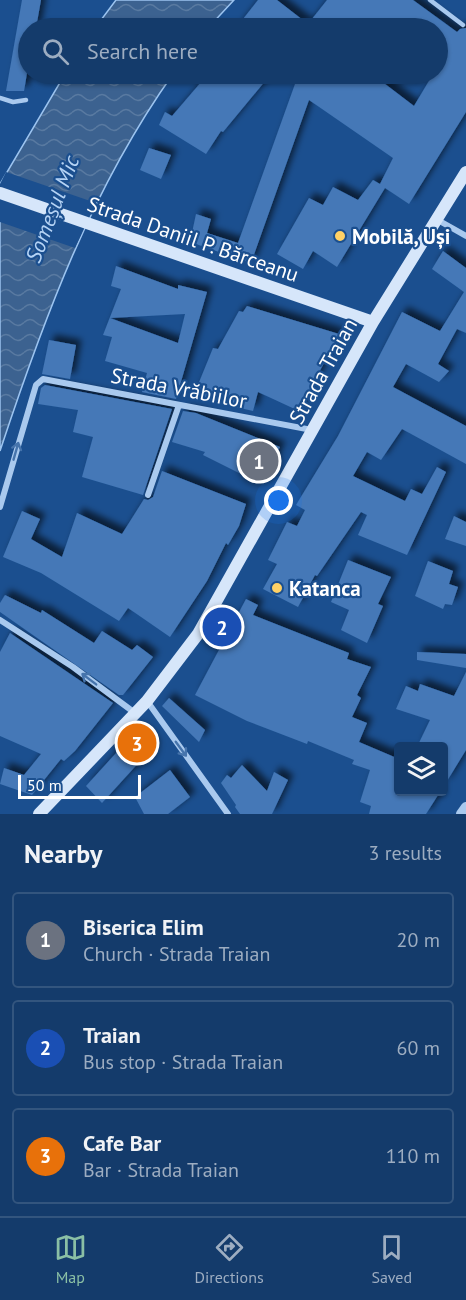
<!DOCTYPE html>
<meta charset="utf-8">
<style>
:root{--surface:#143b6b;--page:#214673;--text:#f1f3f6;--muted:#9dadc1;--line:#33557e;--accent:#8abfa5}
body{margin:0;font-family:"PT Sans",sans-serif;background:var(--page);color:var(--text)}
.controls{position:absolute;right:18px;bottom:18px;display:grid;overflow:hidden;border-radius:6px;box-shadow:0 2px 4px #0004}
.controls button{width:54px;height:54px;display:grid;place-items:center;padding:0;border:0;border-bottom:2px solid var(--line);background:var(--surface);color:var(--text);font:30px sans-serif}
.scale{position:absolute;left:18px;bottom:15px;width:123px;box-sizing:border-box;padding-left:6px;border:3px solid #fff;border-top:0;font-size:16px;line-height:21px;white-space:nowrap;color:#fff;-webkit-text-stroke:4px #1b4f8f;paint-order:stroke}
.you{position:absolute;left:279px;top:501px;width:21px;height:21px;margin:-15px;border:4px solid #fff;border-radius:50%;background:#1a73e8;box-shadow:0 0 0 9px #1a73e833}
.badge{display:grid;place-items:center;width:39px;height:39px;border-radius:50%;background:var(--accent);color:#fff;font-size:20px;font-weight:700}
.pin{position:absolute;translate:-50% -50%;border:3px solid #fff;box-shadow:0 2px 6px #0006}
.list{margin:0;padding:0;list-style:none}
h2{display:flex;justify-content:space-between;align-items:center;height:78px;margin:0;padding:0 24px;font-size:26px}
h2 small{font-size:20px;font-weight:400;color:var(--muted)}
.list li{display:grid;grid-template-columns:39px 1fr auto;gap:18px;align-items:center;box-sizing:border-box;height:96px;margin:0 12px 12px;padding:0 12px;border:2px solid var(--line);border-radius:6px}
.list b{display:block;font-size:22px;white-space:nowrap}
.list p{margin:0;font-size:20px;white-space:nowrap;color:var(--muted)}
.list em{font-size:20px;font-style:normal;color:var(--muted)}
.icon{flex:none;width:33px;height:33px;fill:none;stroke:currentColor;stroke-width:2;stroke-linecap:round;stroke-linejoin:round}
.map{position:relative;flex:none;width:466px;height:814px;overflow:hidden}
.search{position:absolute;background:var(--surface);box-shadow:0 2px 4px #0004;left:18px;right:18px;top:18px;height:66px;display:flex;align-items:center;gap:15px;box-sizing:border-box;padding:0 21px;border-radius:33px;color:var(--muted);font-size:22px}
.sheet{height:402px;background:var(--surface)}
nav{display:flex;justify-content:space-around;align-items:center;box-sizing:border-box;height:84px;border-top:2px solid var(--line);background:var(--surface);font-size:16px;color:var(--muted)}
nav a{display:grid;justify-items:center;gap:3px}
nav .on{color:var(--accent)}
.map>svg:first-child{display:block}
.water{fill:url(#water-waves);stroke:#9cc4f0;stroke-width:1.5}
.pier{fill:#1b4f8f}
.building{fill:#4478b7;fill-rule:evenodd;filter:url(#shadow)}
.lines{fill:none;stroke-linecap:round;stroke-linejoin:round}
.service{stroke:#a9c9ee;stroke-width:4.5}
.minor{stroke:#a9c9ee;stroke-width:6}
.tertiary{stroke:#a9c9ee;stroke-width:10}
.secondary{stroke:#d6e6fa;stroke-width:12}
.oneway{stroke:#4674ac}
.poi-dot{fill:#ffd166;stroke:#1b4f8f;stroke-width:2}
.labels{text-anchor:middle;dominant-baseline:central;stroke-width:4.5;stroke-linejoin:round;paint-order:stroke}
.poi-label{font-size:21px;font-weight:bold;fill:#fff;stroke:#1b4f8f;text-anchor:start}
.street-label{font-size:21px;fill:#fff;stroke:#1b4f8f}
.water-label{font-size:22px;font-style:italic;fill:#b5d3f5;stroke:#1b4f8f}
</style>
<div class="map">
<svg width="466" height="814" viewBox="0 0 466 814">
<defs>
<pattern id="water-waves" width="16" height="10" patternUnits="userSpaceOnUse" patternTransform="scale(1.5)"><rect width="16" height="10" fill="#3c6290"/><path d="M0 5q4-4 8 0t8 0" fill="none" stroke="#597aa1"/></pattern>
<filter id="shadow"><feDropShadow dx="5.5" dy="-5.5" stdDeviation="3" flood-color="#0009"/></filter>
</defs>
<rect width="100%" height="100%" fill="#1b4f8f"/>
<path class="water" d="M 116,0 L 234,0 L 208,28 L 95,28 Z
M 65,74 L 173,74 C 92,188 44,318 0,451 L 0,184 Z"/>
<path class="pier" d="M 6,172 L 96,203 L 75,248 L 0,222 L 0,184 Z"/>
<path class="building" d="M 22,0 L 41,0 L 36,28 L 28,28 L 28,67 L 24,91 L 6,91 Z
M 258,0 L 277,0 L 308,24 L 327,0 L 413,0 L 457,32 L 460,29 L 466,28 L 466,112 L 409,204 L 385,188 L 337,267 L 313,251 L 303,269 L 277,254 L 309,198 L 323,205 L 333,187 L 358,200 L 373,180 L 380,184 L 393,158 L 309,100 L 251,263 L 190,242 L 196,214 L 211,219 L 207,233 L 238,243 L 295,84 L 281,74 L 372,74 L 414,106 L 433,74 L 438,74 L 438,28 L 236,28 Z
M 208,74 L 224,74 L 232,81 L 238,74 L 271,74 L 223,132 L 221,131 L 206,154 L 159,125 L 165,112 L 172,116 Z
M 149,148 L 171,155 L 161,179 L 140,170 Z
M 443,251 L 466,268 L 466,333 L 457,329 L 438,364 L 449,371 L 439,382 L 406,364 L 393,387 L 466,426 L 466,464 L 402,429 L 381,460 L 367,452 L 353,476 L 405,501 L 411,489 L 422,494 L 437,467 L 446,472 L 407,555 L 358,535 L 367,515 L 361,512 L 317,576 L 315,575 L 298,607 L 263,589 L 277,564 L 268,560 L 287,522 L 297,526 L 305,510 L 296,505 L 338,436 L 402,312 L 440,331 L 464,292 L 432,269 Z
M 116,266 L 178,289 L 178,285 L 207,292 L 176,399 L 142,392 L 147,373 L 105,361 L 112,337 L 103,335 L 121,289 L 111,286 ZM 185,314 L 178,343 L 110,318 Z
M 247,306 L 339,334 L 299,411 L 258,392 L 253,411 L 193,397 L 213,348 L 218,349 L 239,311 L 243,312 Z
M 49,340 L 76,345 L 70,379 L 42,374 Z
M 45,385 L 172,409 L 143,495 L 82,477 L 93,437 L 73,432 L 78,410 L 38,404 L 41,388 Z
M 183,411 L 196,413 L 280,447 L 261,484 L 203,455 L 205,452 L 172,442 Z
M 162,471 L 246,504 L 239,526 L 228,545 L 226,543 L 207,581 L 170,637 L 128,608 L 119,621 L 41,573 L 3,557 L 22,511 L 40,519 L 31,539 L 62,557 L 77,513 L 122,534 L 144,499 L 148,500 L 153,497 Z
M 454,516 L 466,522 L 466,546 L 445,539 Z
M 348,560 L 391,577 L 378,604 L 383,606 L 367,643 L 341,630 L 349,610 L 331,602 Z
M 428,561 L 453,571 L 449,584 L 458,587 L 452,605 L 445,604 L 443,609 L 415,596 Z
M 5,595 L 41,613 L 42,610 L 94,643 L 102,631 L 132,650 L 137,645 L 153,657 L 123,695 L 119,695 L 0,612 L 0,603 Z
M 246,599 L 258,605 L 253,615 L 349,653 L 347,659 L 371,667 L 357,695 L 361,698 L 352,717 L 367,723 L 359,742 L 399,759 L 399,792 L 440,792 L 426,814 L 369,814 L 371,806 L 360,802 L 370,770 L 352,764 L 354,760 L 308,741 L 307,744 L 247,721 L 195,695 Z
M 10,633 L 113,703 L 75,751 L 64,761 L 61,759 L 32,795 L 0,784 L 4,768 L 24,775 L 41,754 L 0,736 L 0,652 Z
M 417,652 L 466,654 L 466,668 L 417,660 Z
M 466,672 L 466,750 L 444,786 L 444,747 L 417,747 L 430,720 L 396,709 L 406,686 L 418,691 L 420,684 L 454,696 Z
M 169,698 L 205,730 L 199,742 L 162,706 Z
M 137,730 L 153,747 L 102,803 L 86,786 Z
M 242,765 L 267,791 L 274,772 L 288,780 L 272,814 L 240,814 L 235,807 L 236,805 L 221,783 L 227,775 L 231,778 Z
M 170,770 L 190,797 L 168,814 L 144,814 L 135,797 Z"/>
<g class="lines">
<path class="service" d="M 430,0 L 463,25
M 0,98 L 13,102 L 26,100"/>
<path class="minor" d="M 436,219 L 466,236
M 148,495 L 179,405
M 0,507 L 36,385 L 43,379 L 312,430
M 0,620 L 73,667 L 135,713
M 147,701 L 228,814"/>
<path class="tertiary" d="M 461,814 L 466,807"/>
<path class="secondary" d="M 0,193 L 373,322
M 39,814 L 147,701 L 198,634 L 373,322 L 466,172"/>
</g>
<defs><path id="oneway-shaft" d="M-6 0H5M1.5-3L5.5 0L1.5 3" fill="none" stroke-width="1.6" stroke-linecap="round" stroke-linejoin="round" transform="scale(1.5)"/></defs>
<g class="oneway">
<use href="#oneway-shaft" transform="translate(16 451) rotate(-74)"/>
<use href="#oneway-shaft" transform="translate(89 679) rotate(-143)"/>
<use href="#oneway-shaft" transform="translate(181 749) rotate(54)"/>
</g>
<g class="poi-dot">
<circle cx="340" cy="236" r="6"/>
<circle cx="277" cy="588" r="6"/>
</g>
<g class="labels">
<g class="poi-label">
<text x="352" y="236">Mobilă, Uși</text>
<text x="289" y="588">Katanca</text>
</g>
<g class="street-label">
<text transform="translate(193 239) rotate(19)">Strada Daniil P. Bărceanu</text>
<text transform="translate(323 371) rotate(-61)">Strada Traian</text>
<text transform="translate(179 388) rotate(11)">Strada Vrăbiilor</text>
</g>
<g class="water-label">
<text transform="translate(52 209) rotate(-69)">Someșul Mic</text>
</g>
</g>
</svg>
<div class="controls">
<button><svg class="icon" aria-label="layers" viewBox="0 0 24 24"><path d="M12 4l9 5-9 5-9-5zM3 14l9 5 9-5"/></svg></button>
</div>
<div class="scale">50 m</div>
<div class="you"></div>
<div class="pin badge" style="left:259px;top:461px;background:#6b7280">1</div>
<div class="pin badge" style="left:222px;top:627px;background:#1a4fb4">2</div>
<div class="pin badge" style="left:137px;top:743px;background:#e8710a">3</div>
<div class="search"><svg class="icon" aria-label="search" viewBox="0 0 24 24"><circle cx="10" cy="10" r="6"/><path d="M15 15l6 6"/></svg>Search here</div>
</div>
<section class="sheet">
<h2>Nearby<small>3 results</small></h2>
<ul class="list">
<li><span class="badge" style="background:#6b7280">1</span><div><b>Biserica Elim</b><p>Church · Strada Traian</p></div><em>20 m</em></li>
<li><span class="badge" style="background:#1a4fb4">2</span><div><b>Traian</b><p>Bus stop · Strada Traian</p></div><em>60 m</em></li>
<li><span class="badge" style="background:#e8710a">3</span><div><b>Cafe Bar</b><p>Bar · Strada Traian</p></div><em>110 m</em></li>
</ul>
</section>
<nav>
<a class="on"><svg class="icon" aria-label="map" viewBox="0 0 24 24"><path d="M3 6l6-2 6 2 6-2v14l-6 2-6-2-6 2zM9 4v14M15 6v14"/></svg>Map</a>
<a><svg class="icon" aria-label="directions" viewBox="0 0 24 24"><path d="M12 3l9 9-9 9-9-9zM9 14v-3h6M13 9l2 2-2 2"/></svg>Directions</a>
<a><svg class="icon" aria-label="saved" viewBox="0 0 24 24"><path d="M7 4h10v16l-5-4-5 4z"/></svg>Saved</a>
</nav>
